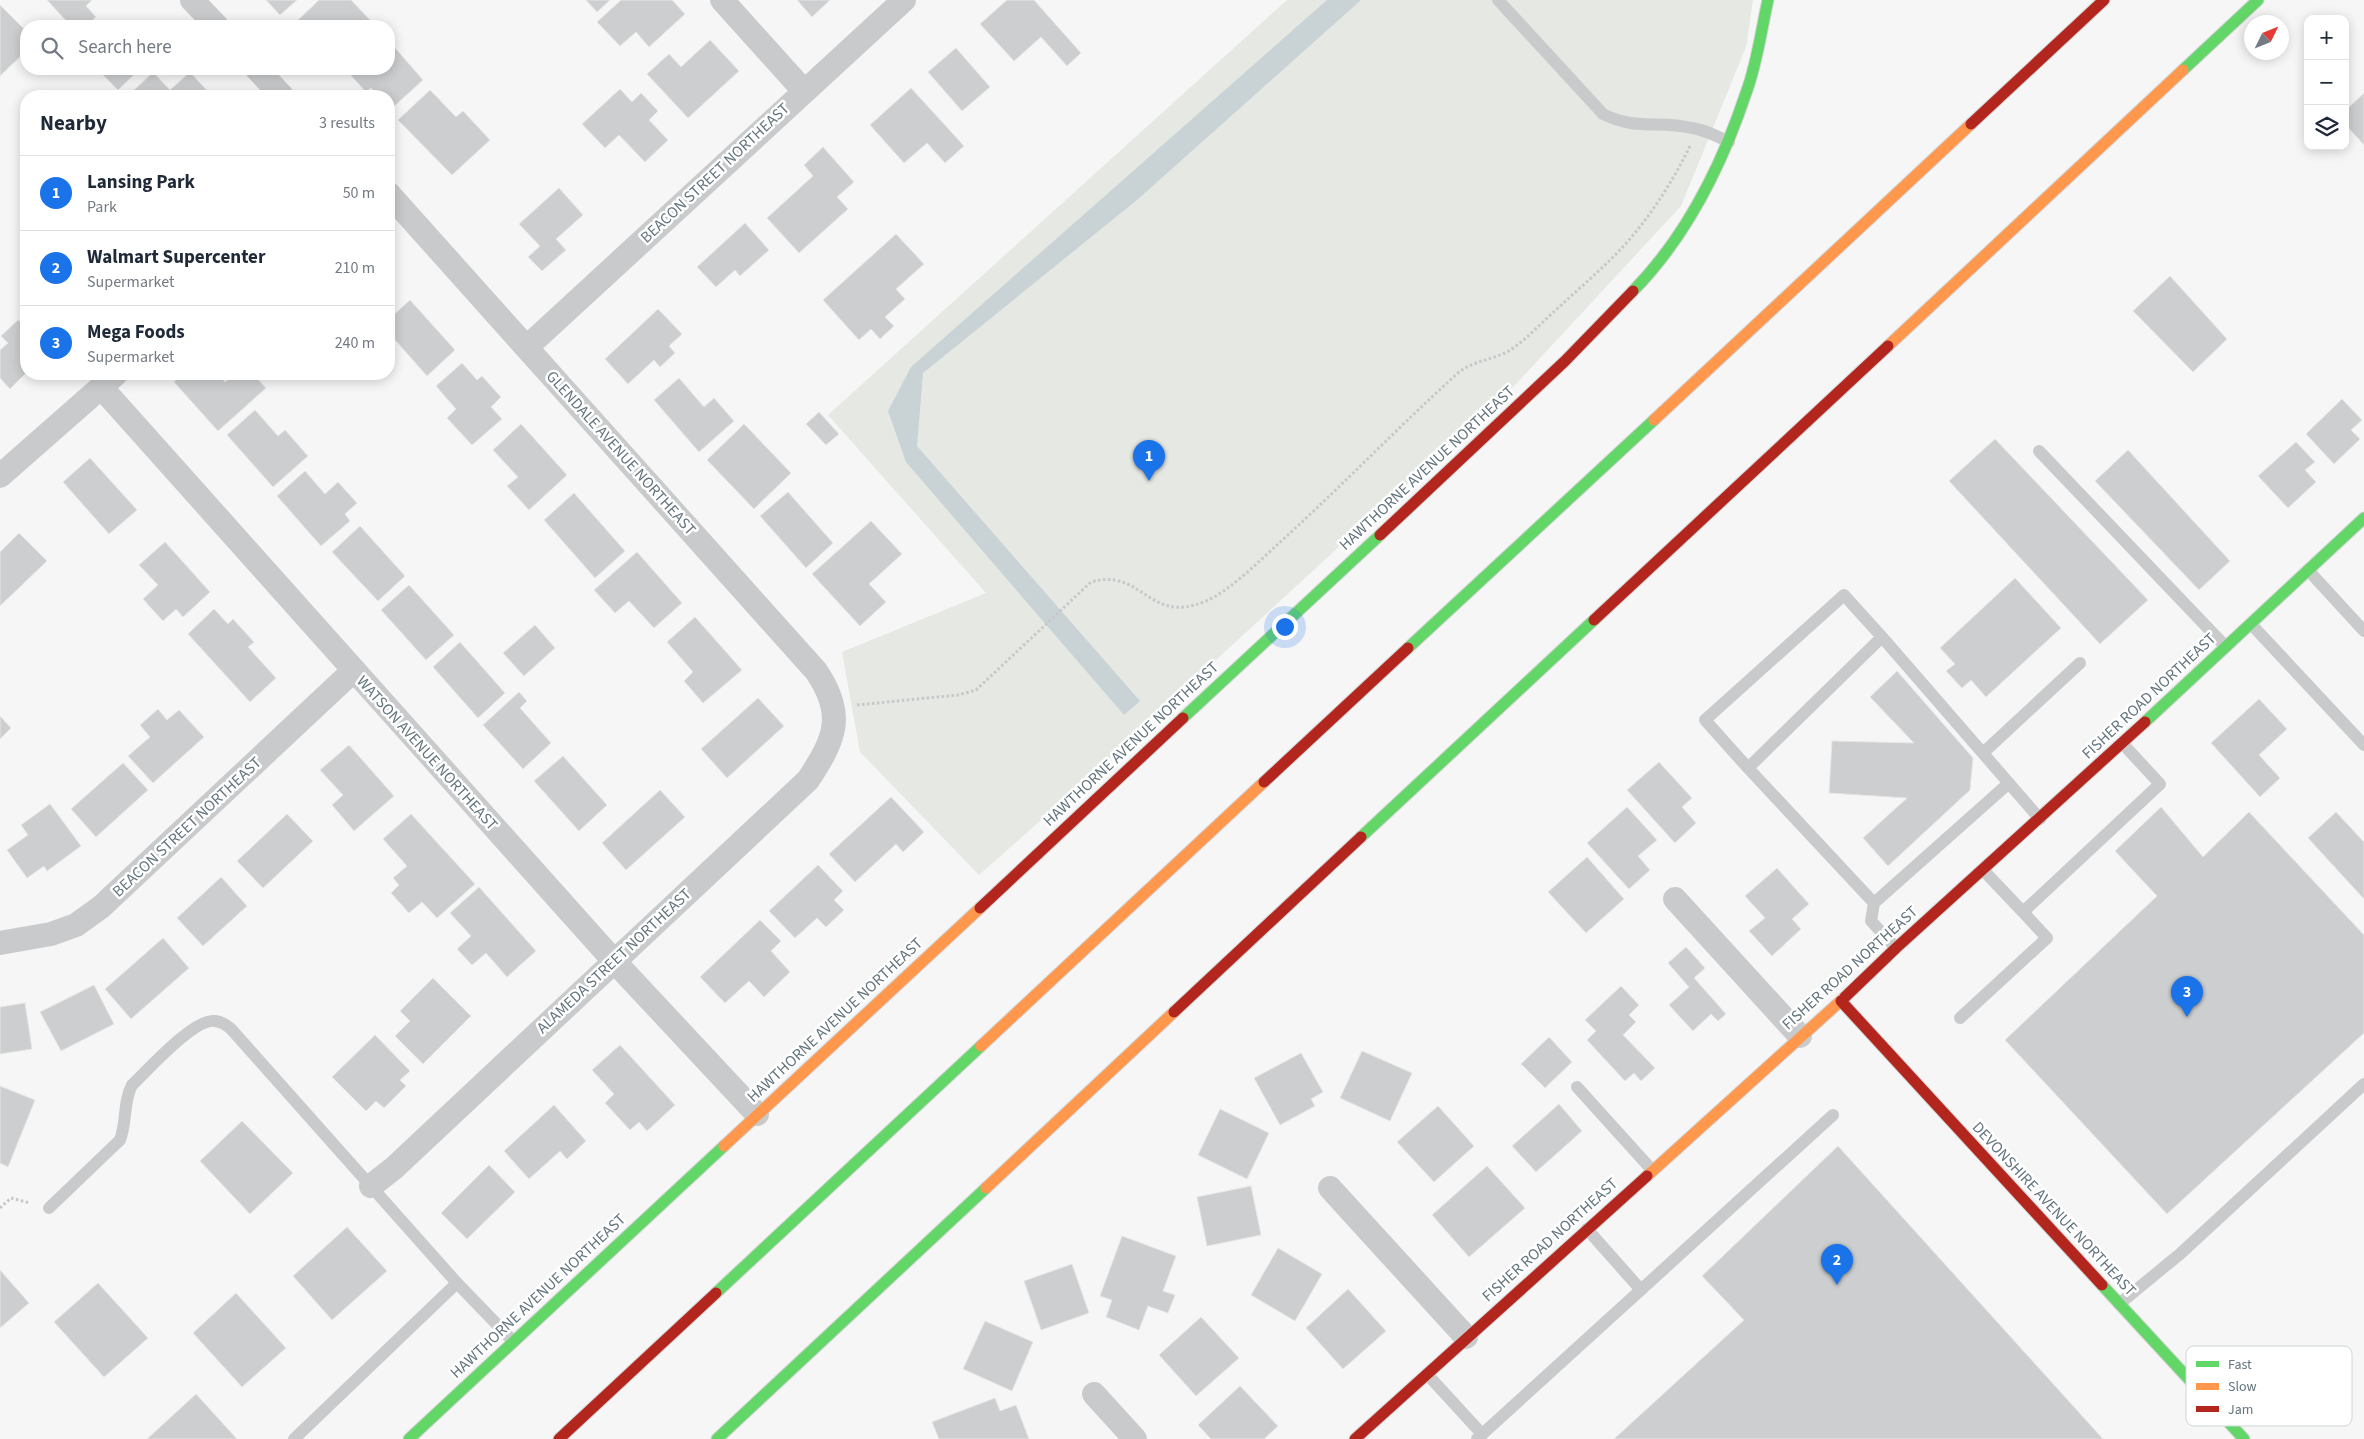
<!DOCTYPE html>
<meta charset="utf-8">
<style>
:root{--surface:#fff;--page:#f2f2f3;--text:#1f2937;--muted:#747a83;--line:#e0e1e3;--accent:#1a73e8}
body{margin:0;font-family:"Source Sans 3",sans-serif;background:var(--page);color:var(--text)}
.controls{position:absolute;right:15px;top:15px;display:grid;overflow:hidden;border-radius:10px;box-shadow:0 2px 12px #0003}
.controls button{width:45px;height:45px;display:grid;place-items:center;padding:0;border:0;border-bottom:1px solid var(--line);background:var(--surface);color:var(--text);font:25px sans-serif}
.compass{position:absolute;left:2244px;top:15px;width:45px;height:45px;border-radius:50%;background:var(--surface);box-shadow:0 2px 12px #0003;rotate:47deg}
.you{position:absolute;left:1284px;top:626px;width:18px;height:18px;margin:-12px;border:4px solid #fff;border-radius:50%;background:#1a73e8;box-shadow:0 0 0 8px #1a73e833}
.badge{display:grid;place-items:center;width:32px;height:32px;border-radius:50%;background:var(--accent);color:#fff;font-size:16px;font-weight:700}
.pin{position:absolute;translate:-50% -41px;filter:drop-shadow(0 1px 2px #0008)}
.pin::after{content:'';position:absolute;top:26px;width:18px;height:15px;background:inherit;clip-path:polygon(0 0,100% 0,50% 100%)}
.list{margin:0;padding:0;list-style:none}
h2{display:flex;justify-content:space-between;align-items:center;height:65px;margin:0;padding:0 20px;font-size:21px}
h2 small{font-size:16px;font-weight:400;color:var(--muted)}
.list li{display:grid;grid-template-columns:32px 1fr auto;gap:15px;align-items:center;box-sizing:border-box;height:75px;padding:0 20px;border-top:1px solid var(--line)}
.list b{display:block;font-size:19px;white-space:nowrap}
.list p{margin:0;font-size:16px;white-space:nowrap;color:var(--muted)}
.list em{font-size:16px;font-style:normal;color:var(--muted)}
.icon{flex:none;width:28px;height:28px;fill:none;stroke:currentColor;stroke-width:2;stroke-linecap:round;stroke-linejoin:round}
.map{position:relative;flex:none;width:2364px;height:1439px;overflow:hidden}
.search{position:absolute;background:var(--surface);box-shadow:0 2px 12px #0003;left:20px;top:20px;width:375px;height:55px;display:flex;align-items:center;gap:12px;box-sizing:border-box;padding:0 18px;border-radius:20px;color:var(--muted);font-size:19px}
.panel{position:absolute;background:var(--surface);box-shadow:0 2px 12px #0003;left:20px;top:90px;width:375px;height:290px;border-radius:20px}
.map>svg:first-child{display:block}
.green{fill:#e5e8e3}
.water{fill:#c9d3d5}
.building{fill:#cdcecf;stroke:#e6e6e6}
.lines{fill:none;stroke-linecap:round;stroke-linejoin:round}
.fast-casing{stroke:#d2d3d4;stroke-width:13}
.slow-casing{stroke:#d2d3d4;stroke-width:13}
.jam-casing{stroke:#d2d3d4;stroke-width:13}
.path{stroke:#c6c8c9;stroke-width:3;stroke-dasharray:2.5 2.5;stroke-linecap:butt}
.lane{stroke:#c9cacb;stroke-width:12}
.street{stroke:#c9cacb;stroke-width:24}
.fast{stroke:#63d668;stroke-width:11}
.slow{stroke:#ff974d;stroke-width:11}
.jam{stroke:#b3261e;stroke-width:11}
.labels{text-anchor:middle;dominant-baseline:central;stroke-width:5;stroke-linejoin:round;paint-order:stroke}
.street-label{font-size:16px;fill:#64757e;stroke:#fff}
.key{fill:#fff;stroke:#d0d6d8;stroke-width:1}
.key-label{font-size:14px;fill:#64757e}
</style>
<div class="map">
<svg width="2364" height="1439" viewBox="0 0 2364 1439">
<rect width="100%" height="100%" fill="#f6f6f6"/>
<path class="green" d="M 1287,0 L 1753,0 L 1746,47 L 1681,206 L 1517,383 L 1066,798 L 979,875 L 860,752 L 842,652 L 986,593 L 828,415 Z"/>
<path class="water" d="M 1327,0 L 1361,0 L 1137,200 L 923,373 L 917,446 L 1140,701 L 1124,715 L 906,462 L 888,411 L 911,367 Z"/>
<path class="building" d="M 47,0 L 92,0 L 86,6 L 96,17 L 86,26 L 71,26 Z
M 266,0 L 297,0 L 280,15 Z
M 319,0 L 351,0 L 372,22 L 367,26 L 300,26 L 296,22 Z
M 586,0 L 610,0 L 597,12 Z
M 621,0 L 672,0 L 685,14 L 649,47 L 636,32 L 620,46 L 597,22 Z
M 797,0 L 830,0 L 812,17 Z
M 1007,0 L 1034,0 L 1081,53 L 1067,66 L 1041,37 L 1014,61 L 980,24 Z
M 0,5 L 26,31 L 26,51 L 0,76 Z
M 710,40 L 739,71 L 688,118 L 647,74 L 669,54 L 681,67 Z
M 389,41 L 423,80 L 390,110 L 389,96 L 378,96 L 371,88 L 366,92 L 347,71 L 349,69 L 389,69 Z
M 956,48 L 990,87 L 962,111 L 928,72 Z
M 97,69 L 140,69 L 118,90 Z
M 153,72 L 170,90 L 190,72 L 211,95 L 128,96 Z
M 911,88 L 964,146 L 945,163 L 927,143 L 904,163 L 870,125 Z
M 620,89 L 632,102 L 641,93 L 658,111 L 649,120 L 668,140 L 645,162 L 619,135 L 605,148 L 582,124 Z
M 430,90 L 456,117 L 463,111 L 490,140 L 452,175 L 398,120 Z
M 2364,93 L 2364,145 L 2345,124 L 2345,111 Z
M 823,147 L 854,182 L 837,197 L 848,209 L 799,253 L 767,218 L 813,176 L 804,165 Z
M 559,188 L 583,215 L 556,239 L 566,250 L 542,271 L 528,257 L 540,246 L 519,224 Z
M 745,223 L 769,250 L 740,276 L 735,270 L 716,287 L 697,267 Z
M 896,234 L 924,264 L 896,289 L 905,299 L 885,317 L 894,326 L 880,339 L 871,329 L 859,340 L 823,300 Z
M 2170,276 L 2227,339 L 2193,372 L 2133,311 Z
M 410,300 L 455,350 L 427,376 L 389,333 L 389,319 Z
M 658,309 L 682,334 L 669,346 L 675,353 L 660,367 L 654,360 L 628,384 L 605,359 Z
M 18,320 L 26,327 L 26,373 L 10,389 L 0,378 L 0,350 L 8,343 L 1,336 Z
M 462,363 L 477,380 L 482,376 L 501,397 L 491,407 L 502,419 L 472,445 L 447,418 L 456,409 L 436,386 Z
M 183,374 L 217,374 L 225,382 L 235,374 L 253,374 L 266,388 L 218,431 L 174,382 Z
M 679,378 L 704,407 L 714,398 L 734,421 L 699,452 L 654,400 Z
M 2342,399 L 2362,420 L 2351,430 L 2360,439 L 2334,464 L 2306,434 Z
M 255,410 L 278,436 L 285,430 L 308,456 L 273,487 L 227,435 Z
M 819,412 L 839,434 L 826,445 L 806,424 Z
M 521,424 L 567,475 L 529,510 L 507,486 L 518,477 L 493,450 Z
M 744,424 L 791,473 L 754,509 L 707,460 Z
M 1995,439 L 2148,600 L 2100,644 L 1949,481 Z
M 2296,442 L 2315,462 L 2305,470 L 2316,482 L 2288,508 L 2258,476 Z
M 2128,450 L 2230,561 L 2199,590 L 2095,481 Z
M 90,458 L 137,510 L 109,534 L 63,482 Z
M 305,471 L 325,494 L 338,482 L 357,503 L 345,514 L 350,521 L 321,546 L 277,496 Z
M 788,492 L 833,543 L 806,568 L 760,516 Z
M 574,493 L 625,551 L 595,578 L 544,520 Z
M 871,521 L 902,554 L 869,584 L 886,602 L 860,626 L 812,574 Z
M 360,526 L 405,576 L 378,601 L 332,552 Z
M 19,533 L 47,561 L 0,606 L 0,552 Z
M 165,542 L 210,592 L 183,617 L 176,609 L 163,621 L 143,599 L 158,585 L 139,565 Z
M 637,552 L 682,603 L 654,628 L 629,601 L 615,613 L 594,590 Z
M 2015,578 L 2061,628 L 1986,697 L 1971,680 L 1962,688 L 1946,671 L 1955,664 L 1940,648 Z
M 409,585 L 454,635 L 426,660 L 381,610 Z
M 214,609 L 228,624 L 233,619 L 254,642 L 248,647 L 276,678 L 250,702 L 188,634 Z
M 695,617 L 742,670 L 703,703 L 684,681 L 693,672 L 667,642 Z
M 535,625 L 555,648 L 524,676 L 503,653 Z
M 460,642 L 505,693 L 478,718 L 433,667 Z
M 1897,671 L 1973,758 L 1970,790 L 1888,866 L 1863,838 L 1907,798 L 1829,793 L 1832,741 L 1914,743 L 1870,697 Z
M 519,692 L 527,701 L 520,708 L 551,743 L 523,769 L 483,725 Z
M 758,698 L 784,726 L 727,778 L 701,749 Z
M 2259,699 L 2287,729 L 2259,755 L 2280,778 L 2260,797 L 2211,743 Z
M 158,709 L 167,720 L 179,710 L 204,737 L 153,783 L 128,756 L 150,737 L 140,725 Z
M 0,716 L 11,728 L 0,739 Z
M 349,745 L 394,796 L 354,831 L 332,805 L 343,795 L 320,770 Z
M 563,756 L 607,805 L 579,831 L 534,781 Z
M 1659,762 L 1692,798 L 1682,807 L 1696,823 L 1675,843 L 1627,790 Z
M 123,763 L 148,790 L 96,837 L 71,809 Z
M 660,790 L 685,817 L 626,870 L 602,843 Z
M 891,797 L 924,832 L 903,852 L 896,844 L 855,882 L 829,854 Z
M 50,804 L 81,846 L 47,871 L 44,866 L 27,878 L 7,850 L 28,835 L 21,825 Z
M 1627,807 L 1657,840 L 1638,856 L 1650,870 L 1629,889 L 1587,843 Z
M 2161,807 L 2203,857 L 2249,812 L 2364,935 L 2364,1033 L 2167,1214 L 2005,1040 L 2157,896 L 2115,851 Z
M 2336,812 L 2364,842 L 2364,899 L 2308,838 Z
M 287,814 L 313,841 L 263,888 L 237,861 Z
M 411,814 L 475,884 L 437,918 L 422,902 L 409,913 L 391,893 L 399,885 L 393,878 L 407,866 L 383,839 Z
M 1587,857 L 1624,899 L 1586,933 L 1548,892 Z
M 818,865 L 843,891 L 834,900 L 844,910 L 826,927 L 817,918 L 795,938 L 769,911 Z
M 1777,868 L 1809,904 L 1792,919 L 1801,929 L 1772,956 L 1749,931 L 1765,918 L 1745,896 Z
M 221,877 L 247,906 L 203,946 L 177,918 Z
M 479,887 L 536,951 L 507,977 L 486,953 L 472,965 L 457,949 L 471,936 L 450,913 Z
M 760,920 L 781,941 L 771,951 L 790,972 L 764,997 L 749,981 L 725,1003 L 700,977 Z
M 163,938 L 189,968 L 131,1019 L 105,989 Z
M 1686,947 L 1705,968 L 1694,978 L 1726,1014 L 1718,1021 L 1711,1014 L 1693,1031 L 1669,1005 L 1689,987 L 1668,963 Z
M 433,978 L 471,1016 L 423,1064 L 395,1036 L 410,1021 L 400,1011 Z
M 94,985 L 114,1024 L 61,1051 L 40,1012 Z
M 1621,986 L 1639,1005 L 1629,1015 L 1636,1022 L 1623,1035 L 1655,1068 L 1641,1081 L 1634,1073 L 1625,1081 L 1587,1040 L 1596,1031 L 1585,1020 Z
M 25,1003 L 32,1049 L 0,1054 L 0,1007 Z
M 375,1035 L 410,1071 L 400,1080 L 406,1086 L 384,1108 L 376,1101 L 366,1111 L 332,1077 Z
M 1549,1037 L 1572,1062 L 1545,1088 L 1521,1064 Z
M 620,1045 L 675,1105 L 647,1131 L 639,1122 L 630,1130 L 605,1103 L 614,1094 L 592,1070 Z
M 1362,1051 L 1412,1073 L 1390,1121 L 1340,1098 Z
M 1301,1053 L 1323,1092 L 1311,1099 L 1315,1106 L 1280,1125 L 1254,1078 Z
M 0,1086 L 35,1100 L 8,1167 L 0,1163 Z
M 1559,1104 L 1582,1131 L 1536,1172 L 1512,1146 Z
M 554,1105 L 586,1141 L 567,1159 L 560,1151 L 529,1179 L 504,1151 Z
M 1438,1106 L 1474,1146 L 1434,1182 L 1397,1142 Z
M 1220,1109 L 1269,1133 L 1247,1179 L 1198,1155 Z
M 242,1121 L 293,1173 L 250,1214 L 200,1161 Z
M 1838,1146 L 2103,1439 L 1614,1439 L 1744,1320 L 1702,1276 Z
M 489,1165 L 515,1192 L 467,1239 L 441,1213 Z
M 1487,1166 L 1525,1208 L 1469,1257 L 1432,1215 Z
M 1251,1186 L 1261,1235 L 1207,1246 L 1197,1197 Z
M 347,1227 L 387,1271 L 332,1320 L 293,1276 Z
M 1122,1236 L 1176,1256 L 1163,1291 L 1175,1295 L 1168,1313 L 1148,1306 L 1139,1330 L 1106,1317 L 1112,1300 L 1100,1296 Z
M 1278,1248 L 1322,1274 L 1295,1321 L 1251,1295 Z
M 1072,1264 L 1089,1313 L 1041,1330 L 1024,1281 Z
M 0,1270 L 29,1303 L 0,1328 Z
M 98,1283 L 148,1338 L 104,1377 L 54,1322 Z
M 1348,1289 L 1386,1331 L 1343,1369 L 1306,1328 Z
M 236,1293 L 286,1348 L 242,1387 L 193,1333 Z
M 1201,1317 L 1239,1358 L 1196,1396 L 1159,1355 Z
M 985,1321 L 1033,1342 L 1012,1391 L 963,1369 Z
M 1240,1386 L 1278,1426 L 1264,1439 L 1211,1439 L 1198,1425 Z
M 196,1394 L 237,1439 L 147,1439 Z
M 995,1398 L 1000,1411 L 1016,1405 L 1029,1439 L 939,1439 L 932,1422 Z"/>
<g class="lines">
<g class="fast-casing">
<path id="fast" d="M 2183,70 L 2258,0
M 1633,291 C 1686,237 1722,165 1746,93 C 1757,64 1761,31 1768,0
M 1408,648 L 1654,420
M 1183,718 L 1380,535
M 2145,722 L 2364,518
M 1361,837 L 1594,620
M 2102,1285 L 2244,1439
M 716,1293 L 981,1046
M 409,1439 L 724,1146
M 717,1439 L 986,1188"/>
</g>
<g class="slow-casing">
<path id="slow" d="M 1888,346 L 2183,70
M 1654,420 L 1971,124
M 981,1046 L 1264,782
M 724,1146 L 980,908
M 1647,1176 L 1845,997
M 986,1188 L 1174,1012"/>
</g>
<g class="jam-casing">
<path id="jam" d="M 1971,124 L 2104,0
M 1380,535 L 1565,361 L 1633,291
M 1594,620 L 1888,346
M 1264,782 L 1408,648
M 980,908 L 1183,718
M 1845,997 L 1896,948 L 2145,722
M 1841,1001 L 2102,1285
M 1174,1012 L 1361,837
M 559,1439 L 716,1293
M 1355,1439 L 1647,1176"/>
</g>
<path class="path" d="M 857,705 L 958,695 L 976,690 L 1091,582 C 1143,567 1148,626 1206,601 C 1231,590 1258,562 1278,544 C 1339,489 1396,429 1458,373 C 1473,360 1495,360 1512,349 C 1528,338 1542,322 1557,309 C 1577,290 1599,272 1618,252 C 1647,222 1672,183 1690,146
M 0,1208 L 11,1198 L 30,1203"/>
<path class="lane" d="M 1498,0 L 1603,114 C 1637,131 1659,120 1692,128 C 1705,130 1717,136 1729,142
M 2039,451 L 2226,647
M 2308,570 L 2364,631
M 2251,624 L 2364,745
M 1983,753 L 2080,663
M 1748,768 L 1705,720 L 1844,595 L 1882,637
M 1984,871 L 2023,912 L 2160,784 L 2122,743
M 1874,903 L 1748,768 L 1882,637 L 2040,819
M 1896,948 L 1871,921 L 1874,903 L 2009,783
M 1960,1018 L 2047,938 L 2023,912
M 1577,1087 L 1652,1170
M 49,1208 L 120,1140 C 127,1122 123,1102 132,1085 C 148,1070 194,1018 215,1021 C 222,1022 228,1026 232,1030 L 457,1283 L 513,1341
M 1587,1229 L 1641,1290
M 2119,1304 L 2180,1254 L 2364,1084
M 1427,1374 L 1482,1434
M 294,1439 L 457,1283
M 1477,1439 L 1833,1115"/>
<path class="street" d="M 192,0 L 217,26
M 722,0 L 804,91
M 257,69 L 282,96
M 527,347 L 904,0
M 101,387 L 614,961 L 757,1114
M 0,476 L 116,374
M 1675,899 L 1800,1036
M 0,943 L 51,934 L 76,925 L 101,907 L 353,671
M 371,1186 L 394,1168 L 808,780 C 835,739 846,715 816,671 L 389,194
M 1330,1188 L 1466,1337
M 1094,1394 L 1135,1439"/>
<use href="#fast" class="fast"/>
<use href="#slow" class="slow"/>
<use href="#jam" class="jam"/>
</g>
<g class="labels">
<g class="street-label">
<text transform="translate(715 173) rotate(-43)">BEACON STREET NORTHEAST</text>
<text transform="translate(621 453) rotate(48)">GLENDALE AVENUE NORTHEAST</text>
<text transform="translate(1427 468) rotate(-43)">HAWTHORNE AVENUE NORTHEAST</text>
<text transform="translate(2149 696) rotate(-43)">FISHER ROAD NORTHEAST</text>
<text transform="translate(1131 744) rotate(-43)">HAWTHORNE AVENUE NORTHEAST</text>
<text transform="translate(427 753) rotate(48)">WATSON AVENUE NORTHEAST</text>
<text transform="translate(187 827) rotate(-43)">BEACON STREET NORTHEAST</text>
<text transform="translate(614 961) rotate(-43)">ALAMEDA STREET NORTHEAST</text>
<text transform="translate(1850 968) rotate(-42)">FISHER ROAD NORTHEAST</text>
<text transform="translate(835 1020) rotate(-43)">HAWTHORNE AVENUE NORTHEAST</text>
<text transform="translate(2054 1209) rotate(47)">DEVONSHIRE AVENUE NORTHEAST</text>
<text transform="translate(1550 1240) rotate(-42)">FISHER ROAD NORTHEAST</text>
<text transform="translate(538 1296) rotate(-43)">HAWTHORNE AVENUE NORTHEAST</text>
</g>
</g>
<rect x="2186" y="1346" width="166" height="80" rx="8" class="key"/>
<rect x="2196" y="1361" width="23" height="6" fill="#63d668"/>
<rect x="2196" y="1383" width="23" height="7" fill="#ff974d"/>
<rect x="2196" y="1406" width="23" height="6" fill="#b3261e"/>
<g class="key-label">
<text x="2228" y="1369">Fast</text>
<text x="2228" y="1391">Slow</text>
<text x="2228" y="1414">Jam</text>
</g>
</svg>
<div class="controls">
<button>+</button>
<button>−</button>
<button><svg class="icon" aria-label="layers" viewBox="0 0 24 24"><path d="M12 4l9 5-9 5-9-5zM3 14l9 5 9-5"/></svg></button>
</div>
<svg class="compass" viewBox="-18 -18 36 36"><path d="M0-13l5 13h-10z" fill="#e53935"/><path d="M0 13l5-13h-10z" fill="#747a83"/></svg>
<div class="you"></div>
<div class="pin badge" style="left:1149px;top:481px">1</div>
<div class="pin badge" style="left:1837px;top:1285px">2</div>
<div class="pin badge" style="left:2187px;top:1017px">3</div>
<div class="search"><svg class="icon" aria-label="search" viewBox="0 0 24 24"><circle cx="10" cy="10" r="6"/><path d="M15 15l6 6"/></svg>Search here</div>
<section class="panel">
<h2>Nearby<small>3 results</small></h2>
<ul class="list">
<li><span class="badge">1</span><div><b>Lansing Park</b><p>Park</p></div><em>50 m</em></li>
<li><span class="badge">2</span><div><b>Walmart Supercenter</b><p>Supermarket</p></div><em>210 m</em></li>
<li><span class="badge">3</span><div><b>Mega Foods</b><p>Supermarket</p></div><em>240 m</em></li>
</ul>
</section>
</div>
